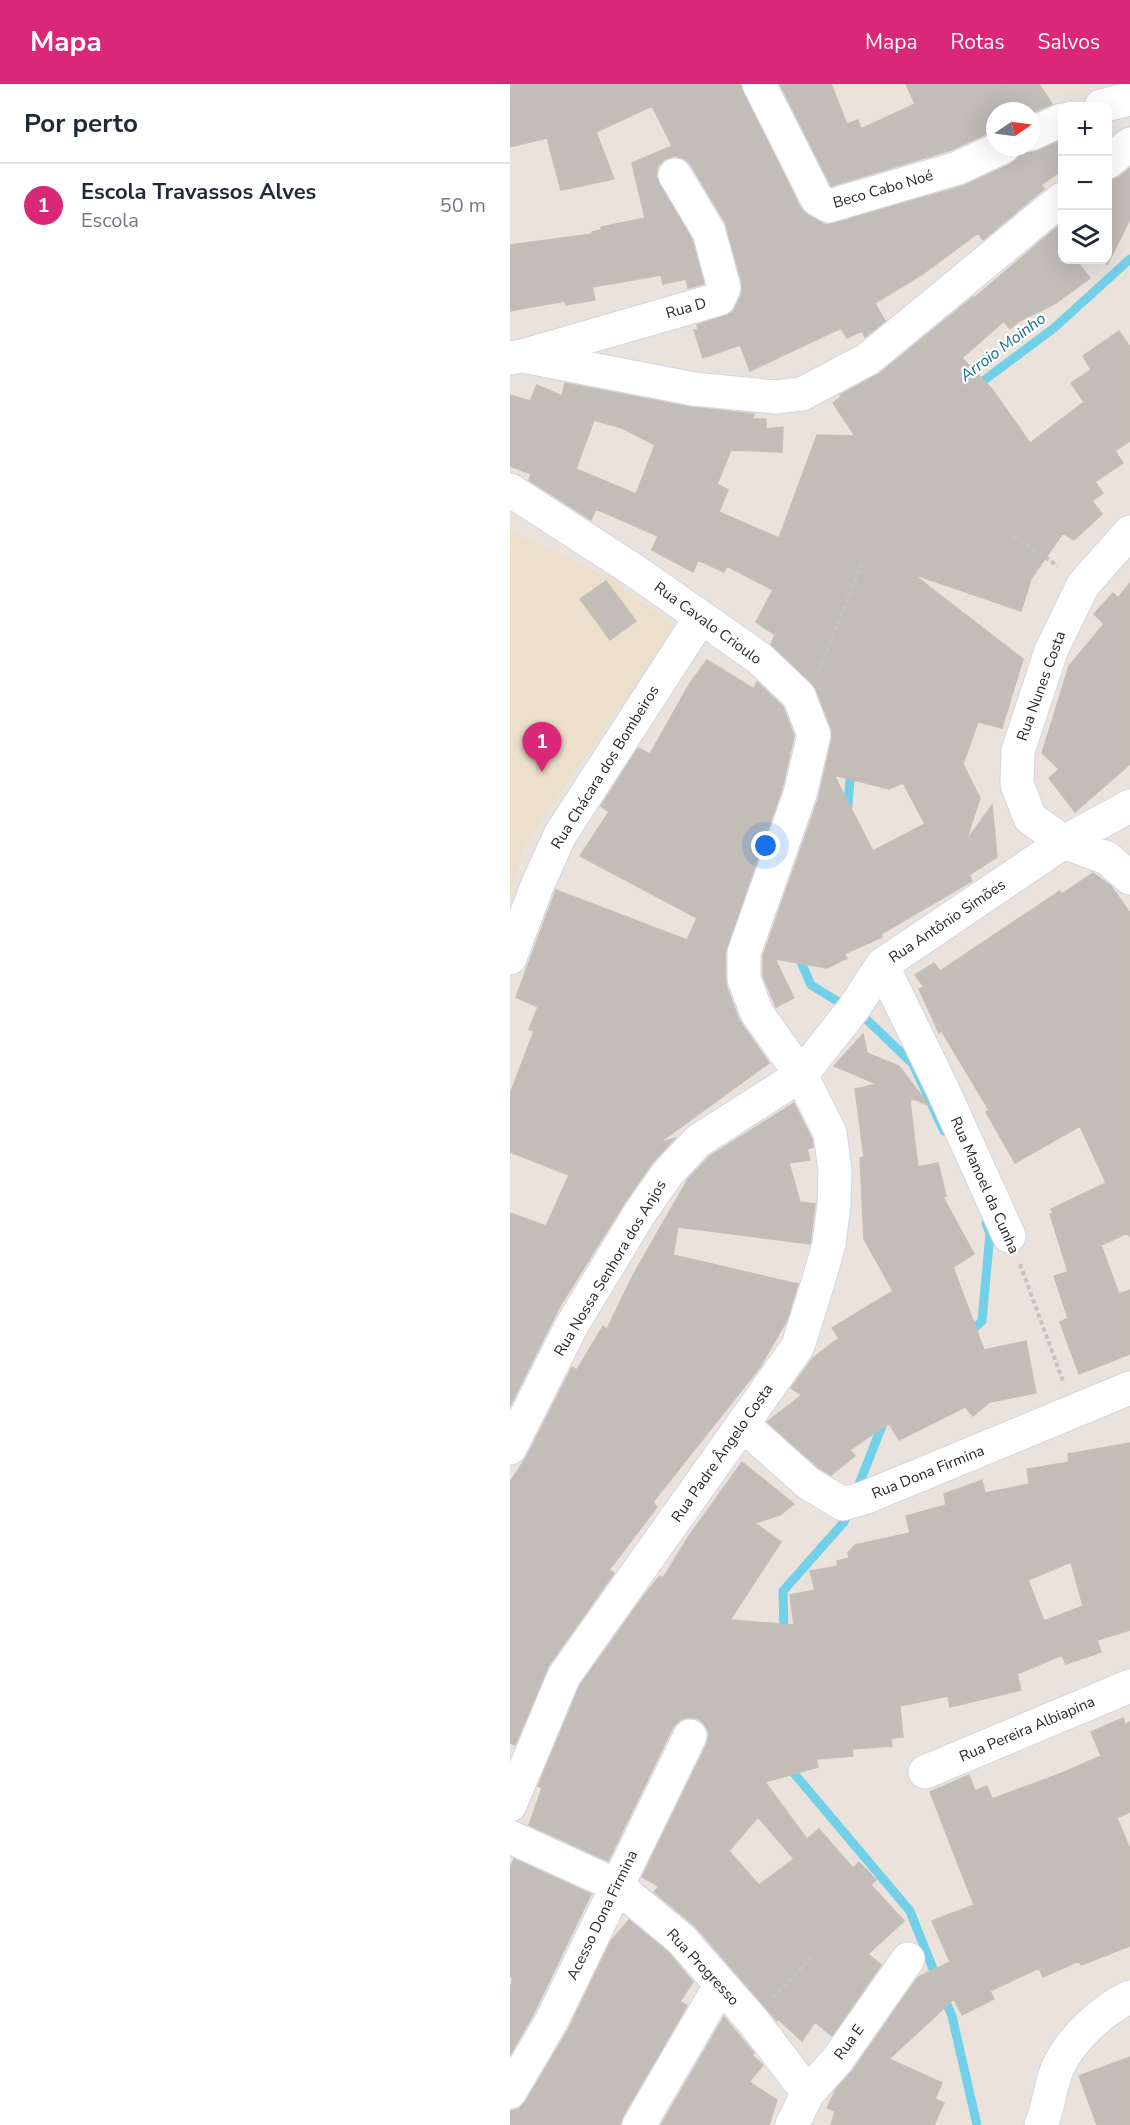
<!DOCTYPE html>
<html lang="pt">
<meta charset="utf-8">
<style>
:root{--surface:#fff;--page:#f2f2f3;--text:#1f2937;--muted:#747a83;--line:#e0e1e3;--accent:#db2777}
body{margin:0;font-family:"Nunito Sans",sans-serif;background:var(--page);color:var(--text)}
.controls{position:absolute;right:18px;top:18px;display:grid;overflow:hidden;border-radius:12px;box-shadow:0 6px 24px #0002}
.controls button{width:54px;height:54px;display:grid;place-items:center;padding:0;border:0;border-bottom:2px solid var(--line);background:var(--surface);color:var(--text);font:30px sans-serif}
.compass{position:absolute;left:476px;top:18px;width:54px;height:54px;border-radius:50%;background:var(--surface);box-shadow:0 6px 24px #0002;rotate:77deg}
.you{position:absolute;left:256px;top:762px;width:21px;height:21px;margin:-15px;border:4px solid #fff;border-radius:50%;background:#1a73e8;box-shadow:0 0 0 9px #1a73e833}
.badge{display:grid;place-items:center;width:39px;height:39px;border-radius:50%;background:var(--accent);color:#fff;font-size:20px;font-weight:700}
.pin{position:absolute;translate:-50% -50px;filter:drop-shadow(0 2px 3px #0008)}
.pin::after{content:'';position:absolute;top:32px;width:21px;height:18px;background:inherit;clip-path:polygon(0 0,100% 0,50% 100%)}
.list{margin:0;padding:0;list-style:none}
h2{display:flex;justify-content:space-between;align-items:center;height:78px;margin:0;padding:0 24px;font-size:26px}
h2 small{font-size:20px;font-weight:400;color:var(--muted)}
.list li{display:grid;grid-template-columns:39px 1fr auto;gap:18px;align-items:center;box-sizing:border-box;height:84px;padding:0 24px;border-top:2px solid var(--line)}
.list b{display:block;font-size:22px;white-space:nowrap}
.list p{margin:0;font-size:20px;white-space:nowrap;color:var(--muted)}
.list em{font-size:20px;font-style:normal;color:var(--muted)}
.icon{flex:none;width:33px;height:33px;fill:none;stroke:currentColor;stroke-width:2;stroke-linecap:round;stroke-linejoin:round}
.map{position:relative;flex:none;width:620px;height:2041px;overflow:hidden}
header{display:flex;align-items:center;gap:36px;box-sizing:border-box;height:84px;padding:0 30px;background:var(--accent);color:#fff}
header strong{font-size:28px}
nav{display:flex;gap:33px;margin-inline-start:auto;font-size:21px}
main{display:flex}
aside{flex:1;background:var(--surface)}
.map>svg:first-child{display:block}
.education{fill:#ecdfcb}
.lines{fill:none;stroke-linecap:round;stroke-linejoin:round}
.stream{stroke:#72d1e9;stroke-width:9}
.building{fill:#c3bdb8;stroke:#c6bfb5;stroke-width:1.5;fill-rule:evenodd}
.minor-casing{stroke:#d0d5e1;stroke-width:35}
.path{stroke:#c3c3c3;stroke-width:4;stroke-dasharray:4.5 3;stroke-linecap:butt}
.minor{stroke:#fff;stroke-width:33}
.labels{text-anchor:middle;dominant-baseline:central;stroke-width:4.5;stroke-linejoin:round;paint-order:stroke}
.street-label{font-size:15px;fill:#292929;stroke:#fff}
.water-label{font-size:16px;font-style:italic;fill:#126f93;stroke:#fff}
</style>
<header>
<strong>Mapa</strong>
<nav><a>Mapa</a><a>Rotas</a><a>Salvos</a></nav>
</header>
<main>
<aside>
<h2>Por perto<small></small></h2>
<ul class="list">
<li><span class="badge">1</span><div><b>Escola Travassos Alves</b><p>Escola</p></div><em>50 m</em></li>
</ul>
</aside>
<div class="map">
<svg width="620" height="2041" viewBox="0 0 620 2041">
<rect width="100%" height="100%" fill="#ebe3db"/>
<path class="education" d="M 0,447 L 99,494 L 174,549 L 113,619 L 16,757 L 0,809 Z"/>
<g class="lines">
<path class="stream" d="M 465,303 L 544,244 L 620,175
M 337,731 L 341,685
M 287,869 L 301,901 L 355,934 L 403,980 L 434,1047
M 458,1250 L 472,1237 L 480,1149 L 476,1139
M 346,1408 L 375,1334
M 274,1550 L 273,1507 L 334,1438 L 339,1426
M 277,1681 L 400,1827 L 427,1895
M 433,1911 L 442,1932 L 467,2041"/>
</g>
<path class="building" d="M 0,0 L 230,0 L 290,123 L 298,131 L 316,141 L 453,102 L 501,80 L 508,74 L 511,66 L 520,69 L 528,67 L 552,56 L 552,86 L 531,101 L 534,105 L 473,156 L 468,149 L 413,190 L 365,219 L 375,237 L 355,253 L 352,247 L 337,254 L 331,244 L 240,287 L 230,261 L 193,274 L 184,246 L 188,246 L 187,241 L 222,229 L 231,212 L 232,199 L 215,138 L 181,81 L 175,75 L 165,72 L 155,75 L 148,82 L 146,92 L 182,155 L 194,200 L 178,204 L 176,195 L 153,200 L 151,191 L 82,203 L 85,216 L 56,221 L 55,217 L 0,227 L 0,161 L 82,150 L 82,148 L 91,146 L 91,143 L 135,134 L 122,79 L 162,62 L 142,22 L 86,48 L 104,95 L 51,106 L 37,54 L 0,63 Z
M 270,0 L 321,0 L 337,40 L 348,36 L 351,45 L 405,20 L 396,0 L 529,0 L 542,20 L 521,29 L 521,27 L 485,27 L 485,46 L 441,66 L 321,102 Z
M 620,84 L 620,135 L 597,181 L 597,96 L 609,93 Z
M 552,139 L 552,176 L 566,176 L 580,194 L 546,219 L 508,238 L 500,245 L 494,237 L 452,274 L 482,305 L 520,359 L 574,318 L 561,299 L 581,286 L 573,272 L 609,247 L 620,263 L 620,357 L 605,367 L 613,379 L 585,398 L 593,409 L 582,417 L 592,430 L 564,456 L 553,449 L 521,495 L 511,527 L 403,490 L 513,575 L 492,644 L 468,638 L 453,680 L 470,714 L 456,757 L 482,721 L 487,773 L 459,791 L 462,797 L 371,850 L 372,853 L 334,870 L 337,874 L 317,884 L 265,875 L 284,914 L 266,923 L 253,892 L 253,872 L 308,716 L 322,655 L 321,644 L 306,605 L 261,560 L 265,551 L 246,538 L 263,506 L 217,482 L 214,488 L 188,476 L 183,488 L 142,466 L 148,452 L 86,425 L 81,436 L 19,396 L 21,390 L 0,382 L 0,311 L 20,317 L 27,301 L 52,312 L 55,299 L 180,323 L 244,330 L 243,335 L 256,335 L 256,345 L 273,343 L 272,368 L 221,366 L 207,400 L 218,406 L 209,428 L 269,454 L 307,351 L 345,352 L 323,319 L 331,313 L 330,311 L 370,289 L 463,213 L 464,214 ZM 84,336 L 112,344 L 145,361 L 126,410 L 66,385 ZM 324,691 L 379,705 L 393,699 L 415,740 L 363,767 Z
M 96,497 L 126,537 L 100,556 L 70,515 Z
M 620,499 L 620,680 L 565,728 L 539,694 L 549,685 L 532,669 L 559,582 L 594,540 L 584,530 L 603,509 L 608,514 Z
M 197,576 L 244,605 L 247,598 L 273,623 L 284,652 L 272,705 L 215,869 L 216,901 L 229,936 L 259,979 L 149,1059 L 165,1054 L 142,1079 L 115,1118 L 50,1222 L 0,1322 L 0,1129 L 36,1142 L 59,1091 L 0,1068 L 0,1010 L 24,947 L 19,945 L 28,923 L 6,913 L 46,806 L 177,856 L 187,834 L 70,772 L 99,728 L 91,722 L 128,664 L 140,670 L 180,599 Z
M 583,789 L 601,802 L 620,829 L 620,1153 L 618,1149 L 591,1161 L 609,1210 L 620,1206 L 620,1270 L 569,1290 L 550,1238 L 558,1234 L 544,1192 L 558,1188 L 540,1130 L 543,1129 L 541,1125 L 596,1099 L 570,1042 L 505,1079 L 476,1028 L 479,1026 L 431,946 L 429,949 L 409,905 L 414,903 L 405,891 L 424,879 L 430,887 L 550,807 L 552,810 Z
M 353,950 L 357,969 L 389,982 L 418,1020 L 420,1022 L 403,1015 L 400,1017 L 408,1083 L 428,1079 L 436,1112 L 433,1113 L 464,1170 L 443,1183 L 474,1266 L 516,1257 L 526,1309 L 480,1318 L 463,1332 L 455,1323 L 389,1356 L 379,1339 L 340,1366 L 345,1372 L 321,1391 L 309,1384 L 257,1338 L 292,1311 L 281,1304 L 303,1274 L 329,1254 L 322,1244 L 383,1207 L 354,1155 L 350,1074 L 354,1073 L 345,1005 L 367,1000 L 324,982 Z
M 284,1019 L 302,1055 L 303,1063 L 297,1065 L 300,1076 L 279,1079 L 290,1118 L 305,1120 L 300,1160 L 168,1143 L 163,1171 L 288,1200 L 277,1236 L 250,1283 L 143,1418 L 147,1423 L 99,1486 L 104,1489 L 39,1581 L 5,1661 L 0,1659 L 0,1398 L 17,1372 L 62,1283 L 67,1286 L 93,1242 L 97,1245 L 122,1193 L 178,1095 L 200,1072 Z
M 620,1359 L 620,1546 L 587,1556 L 591,1568 L 556,1580 L 552,1571 L 507,1590 L 511,1606 L 440,1623 L 438,1612 L 390,1622 L 393,1653 L 381,1654 L 382,1662 L 342,1665 L 343,1672 L 306,1675 L 308,1683 L 255,1698 L 297,1755 L 309,1745 L 343,1784 L 349,1778 L 366,1796 L 361,1801 L 394,1837 L 358,1870 L 371,1881 L 322,1952 L 305,1938 L 292,1957 L 268,1935 L 267,1937 L 185,1842 L 144,1808 L 149,1802 L 132,1793 L 197,1660 L 199,1650 L 196,1642 L 189,1635 L 178,1633 L 170,1636 L 163,1643 L 98,1777 L 19,1741 L 32,1704 L 28,1702 L 70,1601 L 136,1509 L 150,1492 L 153,1494 L 179,1452 L 232,1378 L 284,1420 L 270,1431 L 245,1439 L 271,1458 L 220,1536 L 284,1541 L 280,1511 L 305,1506 L 300,1487 L 328,1482 L 327,1477 L 339,1474 L 338,1469 L 345,1461 L 400,1449 L 396,1432 L 436,1421 L 434,1410 L 472,1396 L 475,1409 L 519,1400 L 517,1385 L 559,1378 L 558,1370 ZM 561,1478 L 573,1522 L 534,1537 L 518,1496 ZM 248,1733 L 284,1775 L 249,1801 L 219,1767 Z
M 613,1634 L 615,1640 L 620,1638 L 620,1728 L 607,1734 L 620,1765 L 620,1862 L 571,1881 L 569,1877 L 533,1893 L 529,1884 L 480,1907 L 484,1915 L 452,1931 L 444,1915 L 379,1975 L 432,1999 L 425,2015 L 434,2019 L 424,2041 L 321,2041 L 325,2027 L 317,2024 L 326,2005 L 343,1986 L 408,1893 L 440,1878 L 422,1837 L 464,1821 L 420,1708 L 459,1691 L 465,1707 L 477,1702 L 482,1715 L 552,1689 L 591,1672 L 581,1648 Z
M 4,1775 L 81,1810 L 24,1929 L 0,1971 L 0,1905 L 3,1894 L 0,1893 L 0,1784 Z
M 119,1836 L 158,1868 L 183,1898 L 170,1917 L 177,1922 L 113,2032 L 110,2041 L 0,2041 L 0,2027 L 9,2025 L 16,2017 L 58,1946 L 101,1857 Z
M 214,1933 L 244,1969 L 242,1971 L 253,1981 L 239,1998 L 267,2016 L 259,2041 L 151,2041 Z
M 620,1973 L 620,2041 L 587,2041 L 569,1992 Z"/>
<g class="lines">
<g class="minor-casing">
<path id="minor" d="M 249,0 L 307,115 L 319,122 L 448,84 L 493,63
M 591,22 L 620,15
M 521,50 L 552,36
M 598,78 L 620,60
M 19,270 L 209,215 L 214,204 L 199,148 L 165,91
M 0,274 L 13,272 L 184,305 L 265,313 L 292,310 L 358,275 L 552,115
M 0,406 L 125,487 L 249,574 L 289,612 L 304,651 L 290,710 L 234,869 L 234,895 L 247,929 L 291,991 L 320,1049 L 325,1086 L 324,1120 L 319,1160 L 309,1195 L 288,1262 L 54,1592 L 0,1721
M 620,448 L 573,501 L 541,567 L 508,667 L 507,700 L 520,734 L 554,758 L 597,774 L 620,794
M 0,874 L 27,802 L 50,751 L 191,533
M 372,881 L 432,1004 L 499,1152
M 233,1341 L 298,1399 L 333,1420 L 354,1414 L 620,1304
M 0,1364 L 62,1241 L 130,1129 L 157,1090 L 188,1057 L 291,991 L 344,924 L 372,881 L 554,758 L 620,722
M 415,1688 L 620,1602
M 0,1753 L 106,1801 L 171,1855 L 243,1937 L 298,2009
M 0,2008 L 41,1938 L 180,1652
M 129,2041 L 210,1902
M 282,2041 L 298,2009 L 328,1975 L 398,1875
M 531,2041 C 539,2023 540,2001 548,1983 C 561,1955 592,1926 620,1913"/>
</g>
<path class="path" d="M 504,452 L 548,482
M 308,588 L 354,475
M 510,1180 L 554,1300
M 263,1914 L 301,1873"/>
<use href="#minor" class="minor"/>
</g>
<g class="labels">
<g class="street-label">
<text transform="translate(373 105) rotate(-16)">Beco Cabo Noé</text>
<text transform="translate(176 224) rotate(-16)">Rua D</text>
<text transform="translate(198 539) rotate(36)">Rua Cavalo Crioulo</text>
<text transform="translate(531 602) rotate(-70)">Rua Nunes Costa</text>
<text transform="translate(95 683) rotate(-58)">Rua Chácara dos Bombeiros</text>
<text transform="translate(437 837) rotate(-34)">Rua Antônio Simões</text>
<text transform="translate(475 1101) rotate(66)">Rua Manoel da Cunha</text>
<text transform="translate(100 1184) rotate(-59)">Rua Nossa Senhora dos Anjos</text>
<text transform="translate(212 1369) rotate(-55)">Rua Padre Ângelo Costa</text>
<text transform="translate(418 1388) rotate(-22)">Rua Dona Firmina</text>
<text transform="translate(517 1645) rotate(-23)">Rua Pereira Albiapina</text>
<text transform="translate(92 1831) rotate(-64)">Acesso Dona Firmina</text>
<text transform="translate(193 1883) rotate(47)">Rua Progresso</text>
<text transform="translate(339 1958) rotate(-54)">Rua E</text>
</g>
<g class="water-label">
<text transform="translate(493 263) rotate(-37)">Arroio Moinho</text>
</g>
</g>
</svg>
<div class="controls">
<button>+</button>
<button>−</button>
<button><svg class="icon" aria-label="layers" viewBox="0 0 24 24"><path d="M12 4l9 5-9 5-9-5zM3 14l9 5 9-5"/></svg></button>
</div>
<svg class="compass" viewBox="-18 -18 36 36"><path d="M0-13l5 13h-10z" fill="#e53935"/><path d="M0 13l5-13h-10z" fill="#747a83"/></svg>
<div class="you"></div>
<div class="pin badge" style="left:32px;top:688px">1</div>
</div>
</main>
